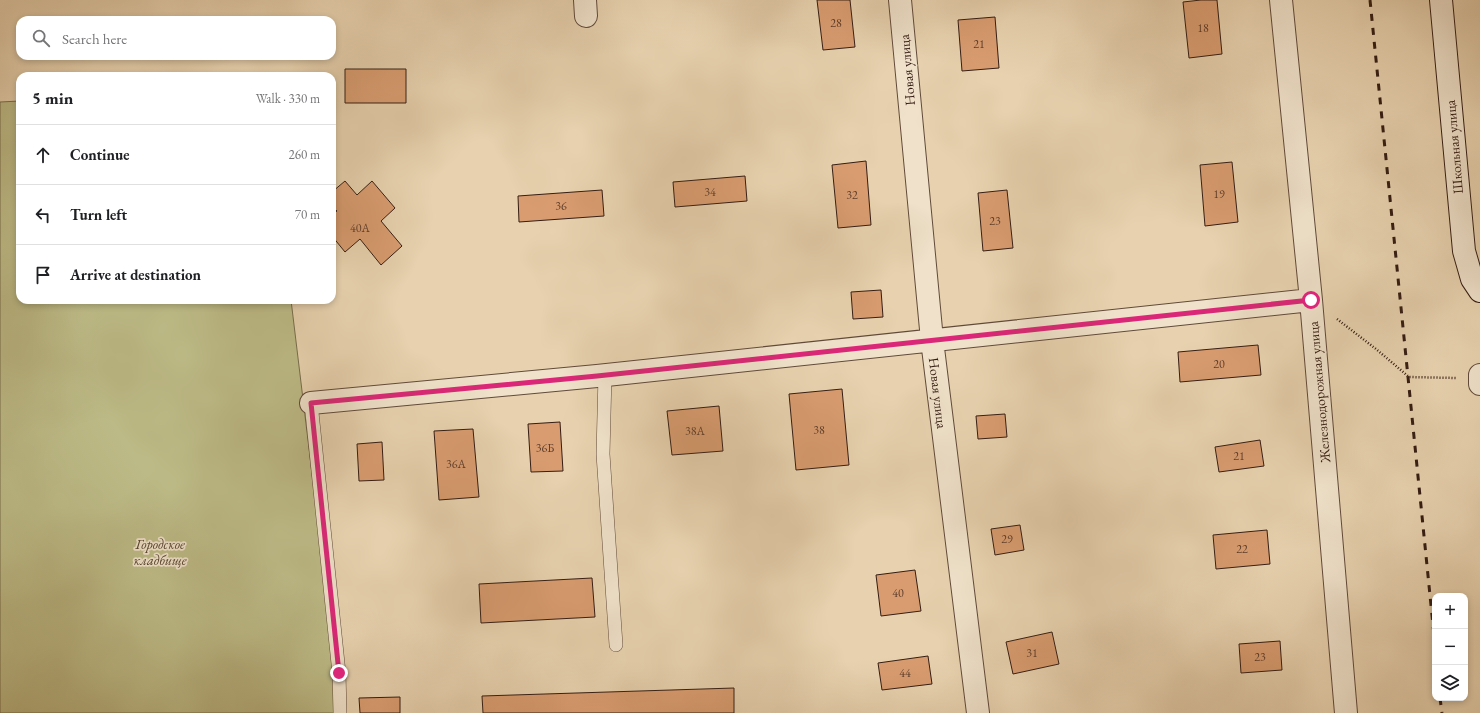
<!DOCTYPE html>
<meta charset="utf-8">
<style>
:root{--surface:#fff;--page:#f6f6f6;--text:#202124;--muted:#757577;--line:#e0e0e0}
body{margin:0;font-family:"EB Garamond",serif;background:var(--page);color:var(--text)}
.controls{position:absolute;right:12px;bottom:12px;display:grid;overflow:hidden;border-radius:8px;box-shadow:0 2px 6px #0003}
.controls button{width:36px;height:36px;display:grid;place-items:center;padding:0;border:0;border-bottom:1px solid var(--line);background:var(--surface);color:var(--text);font:20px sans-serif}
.stop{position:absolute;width:12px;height:12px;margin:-9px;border:3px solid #db2777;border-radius:50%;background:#fff}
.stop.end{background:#db2777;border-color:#fff;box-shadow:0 1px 4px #0008}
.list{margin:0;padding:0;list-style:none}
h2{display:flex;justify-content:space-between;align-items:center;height:52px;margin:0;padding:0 16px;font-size:17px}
h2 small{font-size:13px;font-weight:400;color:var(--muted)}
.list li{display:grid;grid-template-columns:26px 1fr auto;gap:12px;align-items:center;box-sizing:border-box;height:60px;padding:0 16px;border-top:1px solid var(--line)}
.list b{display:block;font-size:15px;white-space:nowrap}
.list em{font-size:13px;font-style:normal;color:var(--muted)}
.icon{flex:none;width:22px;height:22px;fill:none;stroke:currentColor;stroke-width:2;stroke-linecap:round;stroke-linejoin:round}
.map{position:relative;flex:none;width:1480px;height:713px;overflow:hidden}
.search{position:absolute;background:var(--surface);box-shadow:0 2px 6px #0003;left:16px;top:16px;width:320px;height:44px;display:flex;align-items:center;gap:10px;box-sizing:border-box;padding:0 14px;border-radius:12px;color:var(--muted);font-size:15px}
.panel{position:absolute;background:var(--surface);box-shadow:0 2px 6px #0003;left:16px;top:72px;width:320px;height:232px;border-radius:12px}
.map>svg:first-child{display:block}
.green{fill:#bcba86;stroke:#786c4c}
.building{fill:#d89c70;stroke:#351d13}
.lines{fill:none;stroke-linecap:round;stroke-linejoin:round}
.service-casing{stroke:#624a3a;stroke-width:14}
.minor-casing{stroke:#624a3a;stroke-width:24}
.secondary-casing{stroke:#351d13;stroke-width:24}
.path{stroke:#351d13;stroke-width:2.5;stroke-dasharray:1 2;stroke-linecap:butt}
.service{stroke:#efe1ca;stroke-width:13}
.minor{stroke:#efe1ca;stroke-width:22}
.secondary{stroke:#efe1ca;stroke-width:22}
.rail{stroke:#351d13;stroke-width:3;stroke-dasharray:7 7;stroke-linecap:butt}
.route{stroke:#db2777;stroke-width:5}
.labels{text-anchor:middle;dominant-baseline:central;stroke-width:3.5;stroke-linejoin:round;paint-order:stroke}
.number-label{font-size:12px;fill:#5e3d2a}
.street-label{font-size:14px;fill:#351d13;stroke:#efe1ca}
.park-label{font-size:14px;font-style:italic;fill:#574430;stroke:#efe1ca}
</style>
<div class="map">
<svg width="1480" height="713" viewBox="0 0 1480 713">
<rect width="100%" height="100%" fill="#e7d1ae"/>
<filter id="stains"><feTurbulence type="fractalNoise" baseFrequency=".005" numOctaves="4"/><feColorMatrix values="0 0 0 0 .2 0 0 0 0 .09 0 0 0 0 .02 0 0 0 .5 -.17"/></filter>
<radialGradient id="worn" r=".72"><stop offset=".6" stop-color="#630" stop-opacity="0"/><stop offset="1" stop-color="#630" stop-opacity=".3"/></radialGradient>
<path class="green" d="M 20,101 L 20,300 L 291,300 L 341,713 L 0,713 L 0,102 Z"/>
<path class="building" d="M 817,0 L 850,0 L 855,47 L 823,50 Z
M 1201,0 L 1217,0 L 1222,54 L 1189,58 L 1183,2 Z
M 995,17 L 999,68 L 962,71 L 958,20 Z
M 345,69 L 406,69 L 406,103 L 345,103 Z
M 866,161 L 871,225 L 838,228 L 832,165 Z
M 1232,162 L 1238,222 L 1205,226 L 1200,165 Z
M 745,176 L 747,201 L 675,207 L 673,182 Z
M 345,181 L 357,195 L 372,181 L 395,208 L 381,221 L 402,246 L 381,265 L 360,239 L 345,252 L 332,236 L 332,215 L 337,211 L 332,206 L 332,192 Z
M 602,190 L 604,216 L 519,222 L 518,196 Z
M 1007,190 L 1013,248 L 983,251 L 978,193 Z
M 881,290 L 883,317 L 853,319 L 851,292 Z
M 1258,345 L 1261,375 L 1180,382 L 1178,352 Z
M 842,389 L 849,465 L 796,470 L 789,394 Z
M 719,406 L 723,451 L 672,455 L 667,411 Z
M 1005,414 L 1007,437 L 978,439 L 976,416 Z
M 560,422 L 563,471 L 531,472 L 528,424 Z
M 473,429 L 479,497 L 439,500 L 434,431 Z
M 1260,440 L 1264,466 L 1219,472 L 1215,447 Z
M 382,442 L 384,480 L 359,481 L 357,444 Z
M 1020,525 L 1024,550 L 995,555 L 991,529 Z
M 1267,530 L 1270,564 L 1216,569 L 1213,535 Z
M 915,570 L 921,611 L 881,616 L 876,575 Z
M 592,578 L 595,617 L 481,623 L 479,584 Z
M 1052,632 L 1059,664 L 1013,674 L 1006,642 Z
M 1280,641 L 1282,670 L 1241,673 L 1239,644 Z
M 928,656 L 932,684 L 882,690 L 878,663 Z
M 734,688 L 734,713 L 483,713 L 482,696 Z
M 400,697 L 400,713 L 360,713 L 359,698 Z"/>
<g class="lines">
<g class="service-casing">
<path id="service" d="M 605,375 L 603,454 L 616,645
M 311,403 L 339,673 L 340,713"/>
</g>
<g class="minor-casing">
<path id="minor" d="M 585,0 L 586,16
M 900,0 L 932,340 L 978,713
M 1281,0 L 1311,300 L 1346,713
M 1480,375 L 1480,384
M 311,403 L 597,376 L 1311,300"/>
</g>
<g class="secondary-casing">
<path id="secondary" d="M 1441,0 L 1464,251 L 1472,279 L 1480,291"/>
</g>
<path class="path" d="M 1337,319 L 1376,349 L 1409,377 L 1457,378"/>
<use href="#service" class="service"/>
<use href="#minor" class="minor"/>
<use href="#secondary" class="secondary"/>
<path class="rail" d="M 1370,0 L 1435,645
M 1440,698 L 1442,713"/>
</g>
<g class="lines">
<path class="route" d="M 339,673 L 311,403 L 597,376 L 1311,300"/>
</g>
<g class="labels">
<g class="number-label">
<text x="836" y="23">28</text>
<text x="1203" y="28">18</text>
<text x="979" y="44">21</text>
<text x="710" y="192">34</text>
<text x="1219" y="194">19</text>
<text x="852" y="195">32</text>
<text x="561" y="206">36</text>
<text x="995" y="221">23</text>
<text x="360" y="228">40А</text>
<text x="1219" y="364">20</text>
<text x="819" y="430">38</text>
<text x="695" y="431">38А</text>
<text x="545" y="448">36Б</text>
<text x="1239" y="456">21</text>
<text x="456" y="464">36А</text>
<text x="1007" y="539">29</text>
<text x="1242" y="549">22</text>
<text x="898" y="593">40</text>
<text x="1032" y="653">31</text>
<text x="1260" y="657">23</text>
<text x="905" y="673">44</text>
</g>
<g class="street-label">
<text transform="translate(907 70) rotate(-95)">Новая улица</text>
<text transform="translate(1454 147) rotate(-95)">Школьная улица</text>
<text transform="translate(1319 392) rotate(-95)">Железнодорожная улица</text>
<text transform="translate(938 393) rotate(83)">Новая улица</text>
</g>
<g class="park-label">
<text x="160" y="544">Городское<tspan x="160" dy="16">кладбище</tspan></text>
</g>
</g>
<rect width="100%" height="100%" filter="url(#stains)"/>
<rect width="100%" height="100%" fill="url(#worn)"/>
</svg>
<div class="controls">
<button>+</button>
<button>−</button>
<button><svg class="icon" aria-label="layers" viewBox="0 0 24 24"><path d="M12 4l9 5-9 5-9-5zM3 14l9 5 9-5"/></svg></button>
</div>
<div class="stop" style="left:1311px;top:300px"></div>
<div class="stop end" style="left:339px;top:673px"></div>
<div class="search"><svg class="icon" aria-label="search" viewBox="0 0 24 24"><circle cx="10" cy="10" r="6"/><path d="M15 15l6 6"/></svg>Search here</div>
<section class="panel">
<h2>5 min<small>Walk · 330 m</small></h2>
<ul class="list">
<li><svg class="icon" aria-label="ahead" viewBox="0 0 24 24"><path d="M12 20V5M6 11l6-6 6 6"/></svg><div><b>Continue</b></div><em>260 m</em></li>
<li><svg class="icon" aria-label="left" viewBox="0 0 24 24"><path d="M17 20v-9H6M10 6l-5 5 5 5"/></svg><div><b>Turn left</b></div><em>70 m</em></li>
<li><svg class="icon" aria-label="arrive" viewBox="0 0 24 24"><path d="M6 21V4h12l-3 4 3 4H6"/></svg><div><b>Arrive at destination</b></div></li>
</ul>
</section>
</div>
